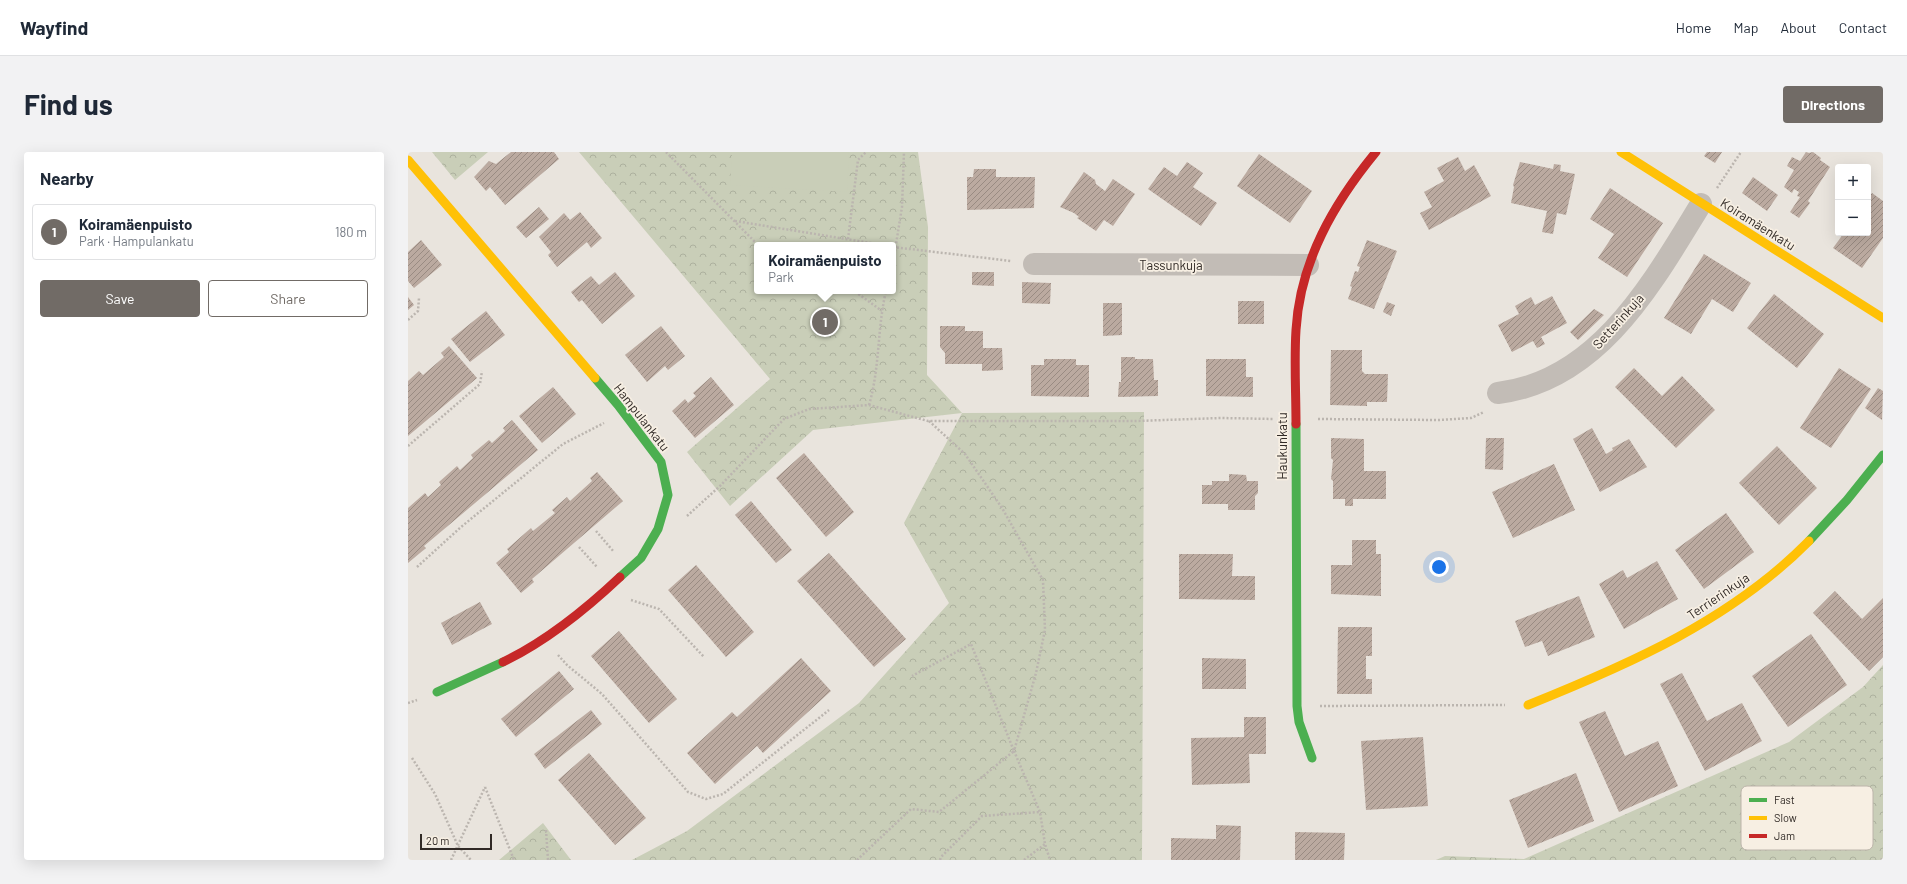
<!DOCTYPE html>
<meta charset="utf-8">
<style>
:root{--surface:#fff;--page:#f2f2f3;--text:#1f2937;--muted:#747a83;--line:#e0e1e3;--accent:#716b66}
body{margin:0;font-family:Barlow,sans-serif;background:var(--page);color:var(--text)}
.controls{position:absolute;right:12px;top:12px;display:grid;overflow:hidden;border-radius:4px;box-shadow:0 4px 16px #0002}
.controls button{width:36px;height:36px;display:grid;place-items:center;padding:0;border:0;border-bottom:1px solid var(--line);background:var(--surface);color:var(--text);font:20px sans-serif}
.scale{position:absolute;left:12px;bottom:10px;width:72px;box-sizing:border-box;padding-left:4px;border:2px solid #312a26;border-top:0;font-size:11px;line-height:14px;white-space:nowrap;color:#312a26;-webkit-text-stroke:3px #f7efe3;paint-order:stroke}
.you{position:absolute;left:1031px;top:415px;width:14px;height:14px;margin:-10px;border:3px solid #fff;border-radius:50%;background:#1a73e8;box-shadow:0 0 0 6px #1a73e833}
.badge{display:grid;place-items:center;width:26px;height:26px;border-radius:50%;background:var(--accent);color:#fff;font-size:13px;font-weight:700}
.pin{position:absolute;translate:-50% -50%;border:2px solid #fff;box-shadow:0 1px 4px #0006}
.popup{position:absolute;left:346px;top:90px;width:142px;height:52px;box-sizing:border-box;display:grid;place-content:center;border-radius:4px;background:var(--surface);filter:drop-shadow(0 1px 3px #0005);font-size:13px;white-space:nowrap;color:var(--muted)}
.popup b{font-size:15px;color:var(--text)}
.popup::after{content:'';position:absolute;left:50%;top:100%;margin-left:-8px;border:8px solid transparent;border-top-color:var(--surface)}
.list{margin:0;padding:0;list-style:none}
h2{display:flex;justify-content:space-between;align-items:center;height:52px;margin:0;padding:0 16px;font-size:17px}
h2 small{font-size:13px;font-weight:400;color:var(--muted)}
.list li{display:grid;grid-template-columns:26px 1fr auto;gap:12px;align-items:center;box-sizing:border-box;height:56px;margin:0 8px 8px;padding:0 8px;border:1px solid var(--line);border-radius:4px}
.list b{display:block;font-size:15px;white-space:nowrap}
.list p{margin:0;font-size:13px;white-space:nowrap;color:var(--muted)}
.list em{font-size:13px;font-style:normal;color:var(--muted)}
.actions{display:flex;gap:8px;padding:12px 16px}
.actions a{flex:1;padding:9px 0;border:1px solid var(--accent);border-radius:4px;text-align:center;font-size:14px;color:var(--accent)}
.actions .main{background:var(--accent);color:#fff}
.map{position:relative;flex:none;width:1475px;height:708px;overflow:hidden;border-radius:4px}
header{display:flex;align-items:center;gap:24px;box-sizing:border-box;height:56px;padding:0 20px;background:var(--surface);border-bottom:1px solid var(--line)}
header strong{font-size:19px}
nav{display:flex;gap:22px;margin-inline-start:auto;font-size:14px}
.intro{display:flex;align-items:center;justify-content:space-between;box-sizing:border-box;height:96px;padding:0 24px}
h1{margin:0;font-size:28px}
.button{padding:10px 18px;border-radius:4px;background:var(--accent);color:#fff;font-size:14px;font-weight:700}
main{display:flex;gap:24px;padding:0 24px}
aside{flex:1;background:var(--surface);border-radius:4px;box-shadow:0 4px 16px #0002}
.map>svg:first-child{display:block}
.forest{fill:url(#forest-crowns);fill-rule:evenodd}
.pitch{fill:#c9ceb8}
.building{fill:url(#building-hatch)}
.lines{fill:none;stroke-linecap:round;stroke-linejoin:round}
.path{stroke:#bbb5af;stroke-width:2.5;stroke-dasharray:2 2;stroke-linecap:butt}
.street{stroke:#c2bcb6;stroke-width:22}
.fast{stroke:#4caf50;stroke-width:9}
.slow{stroke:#ffc107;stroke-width:9}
.jam{stroke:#c62828;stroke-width:9}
.labels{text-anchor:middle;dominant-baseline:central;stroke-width:3.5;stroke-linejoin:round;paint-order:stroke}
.street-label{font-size:13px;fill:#312a26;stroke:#f7efe3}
.key{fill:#f7efe3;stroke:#bcb4aa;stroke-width:1}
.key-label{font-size:11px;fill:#312a26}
</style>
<header>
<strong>Wayfind</strong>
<nav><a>Home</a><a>Map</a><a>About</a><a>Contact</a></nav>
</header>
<div class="intro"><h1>Find us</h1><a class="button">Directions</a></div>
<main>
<aside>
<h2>Nearby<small></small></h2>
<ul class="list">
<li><span class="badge">1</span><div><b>Koiramäenpuisto</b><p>Park · Hampulankatu</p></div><em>180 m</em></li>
</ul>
<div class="actions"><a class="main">Save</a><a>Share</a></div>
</aside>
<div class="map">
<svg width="1475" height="708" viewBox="0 0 1475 708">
<defs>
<pattern id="forest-crowns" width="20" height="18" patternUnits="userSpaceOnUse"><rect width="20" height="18" fill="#c9ceb8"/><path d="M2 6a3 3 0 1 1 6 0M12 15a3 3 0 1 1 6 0" fill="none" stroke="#adb19e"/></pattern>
<pattern id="building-hatch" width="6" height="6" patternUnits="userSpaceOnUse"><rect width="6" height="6" fill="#bbaaa0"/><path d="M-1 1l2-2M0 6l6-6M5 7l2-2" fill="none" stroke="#998b82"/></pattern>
</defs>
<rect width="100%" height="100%" fill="#e9e4dd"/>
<path class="forest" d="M 24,0 L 80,0 L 47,28 Z
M 171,0 L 510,0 L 520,75 L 519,223 L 554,261 L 736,260 L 734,708 L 224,708 L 279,679 L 451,551 L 541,451 L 496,371 L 554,261 L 405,278 L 322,354 L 279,300 L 362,227 ZM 349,93 L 485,93 L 485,139 L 349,139 Z
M 1475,513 L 1475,708 L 1028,708 L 1037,704 L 1116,707 L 1381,590 L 1455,535 Z
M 135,671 L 163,708 L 91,708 Z"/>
<path class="pitch" d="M 324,0 L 441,0 L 439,40 L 322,33 Z"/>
<path class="building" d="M 103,0 L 146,0 L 151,7 L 97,53 L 82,35 L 78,39 L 66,25 L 81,9 L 88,12 Z
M 1299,0 L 1314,0 L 1307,11 L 1296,4 Z
M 1398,0 L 1401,1 L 1405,0 L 1413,6 L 1412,8 L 1422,15 L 1400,49 L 1402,51 L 1391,66 L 1382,60 L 1392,45 L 1389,44 L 1391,40 L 1386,37 L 1384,41 L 1376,35 L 1386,18 L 1379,14 L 1384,5 L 1392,9 Z
M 851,2 L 904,39 L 882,71 L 829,34 Z
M 1050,5 L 1057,19 L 1066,13 L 1083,44 L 1021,78 L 1012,61 L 1024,55 L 1016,40 L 1036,29 L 1029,16 Z
M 779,10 L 795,21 L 785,35 L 809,51 L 793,74 L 740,37 L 756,15 L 769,24 Z
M 1112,10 L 1145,17 L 1146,12 L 1153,13 L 1152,19 L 1167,22 L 1158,63 L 1149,61 L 1145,82 L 1134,80 L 1139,59 L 1103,51 L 1106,35 L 1105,33 Z
M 566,17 L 588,17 L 588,25 L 627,25 L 626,56 L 559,58 L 559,25 L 565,25 Z
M 676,20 L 687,28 L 688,32 L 697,39 L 705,27 L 727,42 L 705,74 L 696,68 L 688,79 L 669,66 L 671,65 L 666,61 L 652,55 Z
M 1345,25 L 1370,43 L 1359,59 L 1334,41 Z
M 1202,36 L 1255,71 L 1219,125 L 1190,106 L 1206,82 L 1182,67 Z
M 1464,41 L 1475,49 L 1475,86 L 1454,116 L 1425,96 L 1436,81 L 1460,81 L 1460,46 Z
M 131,55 L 141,67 L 118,86 L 108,75 Z
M 172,60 L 194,86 L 183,96 L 179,90 L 149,115 L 140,103 L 143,100 L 131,85 L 156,61 L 162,68 Z
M 13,88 L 34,113 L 6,136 L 0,129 L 0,100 Z
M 959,88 L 989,99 L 966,157 L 940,147 L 944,135 L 942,134 L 947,119 L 950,120 L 952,115 L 949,114 Z
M 1296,102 L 1343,131 L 1325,160 L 1304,147 L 1283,182 L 1256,166 Z
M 207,120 L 227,144 L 194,172 L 174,148 L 171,150 L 163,140 L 183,124 L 191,133 Z
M 564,120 L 586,120 L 586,134 L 564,133 Z
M 614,130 L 643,131 L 642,152 L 614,151 Z
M 1366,142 L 1416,182 L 1389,216 L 1339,176 Z
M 1144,144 L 1159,171 L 1133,185 L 1137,192 L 1129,196 L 1125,189 L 1104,200 L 1090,173 L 1111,162 L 1107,154 L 1123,145 L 1127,153 Z
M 0,145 L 6,153 L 0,158 Z
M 830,149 L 856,149 L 856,172 L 830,172 Z
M 979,150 L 987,153 L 983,164 L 975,160 Z
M 695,151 L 714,151 L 714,183 L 695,184 Z
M 1186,157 L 1196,163 L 1170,188 L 1162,180 Z
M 78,159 L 97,183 L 62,210 L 43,187 Z
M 253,174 L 277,204 L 260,218 L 257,214 L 239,230 L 217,203 Z
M 532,174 L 557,174 L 557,179 L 575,179 L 575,196 L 594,196 L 595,218 L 574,219 L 574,212 L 537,212 L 537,201 L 532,195 Z
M 41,194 L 69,226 L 0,284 L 0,229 L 11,219 L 15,223 L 36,205 L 33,201 Z
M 923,198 L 954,198 L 954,219 L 957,222 L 980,222 L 979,250 L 959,250 L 959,254 L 922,253 Z
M 713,205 L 727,205 L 727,207 L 745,207 L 746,228 L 750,228 L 750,244 L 710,245 L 711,230 L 713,230 Z
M 636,207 L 668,207 L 668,213 L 681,213 L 681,245 L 623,244 L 623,213 L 636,213 Z
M 798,207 L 838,207 L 838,225 L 845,225 L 845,245 L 798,244 Z
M 1226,216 L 1254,244 L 1274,224 L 1307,258 L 1268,296 L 1207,235 Z
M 1431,216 L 1463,237 L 1423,296 L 1392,276 Z
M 303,225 L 326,253 L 287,286 L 264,259 L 277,247 L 280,251 L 288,244 L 285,241 Z
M 145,235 L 168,262 L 134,291 L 111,264 Z
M 1470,236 L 1475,239 L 1474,268 L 1457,256 Z
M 104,268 L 130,298 L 16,394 L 18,396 L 0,411 L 0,356 L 17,341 L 20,345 L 33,333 L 31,330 L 49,314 L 52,318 L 65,306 L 63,303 L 81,288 L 84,291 L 97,279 L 95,276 Z
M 1184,276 L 1198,302 L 1205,298 L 1204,296 L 1221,287 L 1239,315 L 1192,340 L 1165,287 Z
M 923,286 L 956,287 L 956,319 L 978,319 L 978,347 L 945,347 L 945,354 L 937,354 L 937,347 L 925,347 L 925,329 L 923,327 L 925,308 L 923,306 Z
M 1078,286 L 1096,286 L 1095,318 L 1077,317 Z
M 1369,294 L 1409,336 L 1371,373 L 1331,331 Z
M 396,301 L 446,360 L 418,385 L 368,326 Z
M 1146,312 L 1167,358 L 1105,386 L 1084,340 Z
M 189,320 L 215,349 L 124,427 L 126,430 L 113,441 L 88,411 L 101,400 L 99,397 L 123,376 L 125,379 L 147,361 L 144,358 L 159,345 L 162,349 L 184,329 L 182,326 Z
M 821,322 L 838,323 L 839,329 L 850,329 L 850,341 L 847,344 L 847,358 L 820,358 L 820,352 L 794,352 L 794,333 L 804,333 L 804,329 L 821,329 Z
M 343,349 L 384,398 L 368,411 L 327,363 Z
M 1318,361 L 1346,400 L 1296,437 L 1267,398 Z
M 944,388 L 968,388 L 968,402 L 973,402 L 973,444 L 923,442 L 923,413 L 944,413 Z
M 421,401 L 498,487 L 466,515 L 389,429 Z
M 771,402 L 825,402 L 824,424 L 847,424 L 847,448 L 771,447 Z
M 1249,409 L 1270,447 L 1216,477 L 1191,432 L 1215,418 L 1219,426 Z
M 288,413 L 346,480 L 318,505 L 260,438 Z
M 1427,439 L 1454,467 L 1475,446 L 1475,505 L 1461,519 L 1405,461 Z
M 1171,444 L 1187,485 L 1140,504 L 1134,489 L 1117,495 L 1107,469 Z
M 72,450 L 84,472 L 44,493 L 33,471 Z
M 930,475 L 964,475 L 964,504 L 958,504 L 958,527 L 964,527 L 964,542 L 929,542 Z
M 211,479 L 269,547 L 241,571 L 183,504 Z
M 1403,482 L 1439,533 L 1380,575 L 1344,524 Z
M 393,506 L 423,539 L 355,601 L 349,594 L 307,632 L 279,601 L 324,560 L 329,565 Z
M 794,506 L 838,507 L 838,537 L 794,537 Z
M 151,519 L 166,537 L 108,585 L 93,567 Z
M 1274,521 L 1299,569 L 1334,551 L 1354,589 L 1297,619 L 1252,532 Z
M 183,558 L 194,572 L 137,617 L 126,602 Z
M 1197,559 L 1217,604 L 1250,589 L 1270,634 L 1211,660 L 1171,570 Z
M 836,565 L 858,565 L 858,602 L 841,602 L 842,631 L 784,633 L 783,586 L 836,585 Z
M 1015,585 L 1020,654 L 958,658 L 953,589 Z
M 181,601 L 238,666 L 207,693 L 150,628 Z
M 1168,621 L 1186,669 L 1120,696 L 1101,648 Z
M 808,673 L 833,674 L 832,708 L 763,708 L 763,686 L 808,687 Z
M 887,680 L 937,681 L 936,708 L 887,708 Z"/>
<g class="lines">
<path class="path" d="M 258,0 L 350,93
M 1309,36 L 1333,0
M 327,69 L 475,93
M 440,87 L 450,8 L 458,0
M 485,95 L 603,109
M 485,111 L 494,55 L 496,0
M 443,139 L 449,141 L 474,159
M 0,168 L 10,159 L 11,146
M 461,253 C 472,216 469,177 478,139
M 910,267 L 1030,268 L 1063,266 L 1076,260
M 521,269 L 557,302 L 594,356 L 635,428 L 637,478 L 628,521 L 606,599 L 632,660 L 637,692 L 642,708
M 0,294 L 72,232 L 74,219
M 279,364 L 312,334 L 376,267 L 401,257 L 461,253 L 520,269 L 728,269 L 813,266 L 866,267
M 188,379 L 206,400
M 171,395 L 189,415
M 9,415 L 53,375 L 155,292 L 196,271
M 223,448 L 251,457 L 296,505
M 150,503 L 159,513 L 194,542 L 280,640 L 298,647 L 315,642 L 421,558
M 0,551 L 9,548
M 912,554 L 1097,553
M 4,606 L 27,642 L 50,694 L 63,708
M 77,635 L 106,708
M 138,678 L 140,708
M 43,708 L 77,635
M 449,708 L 503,657 L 531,660 L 606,599 L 563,492 L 504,524
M 532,708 L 533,705 L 574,664 L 632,660
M 616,708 L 637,692
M 1473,708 L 1475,705"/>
<path class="street" d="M 626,112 L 900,113
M 1090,241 C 1191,229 1245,130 1293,52"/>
<path class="fast" d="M 187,226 L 210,253 L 253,310 L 260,343 L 250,377 L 233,406 L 212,425
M 888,272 L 889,554 L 891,570 L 904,606
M 1401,389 L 1439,348 L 1475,303
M 29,540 L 95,510"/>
<path class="slow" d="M 1213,0 L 1475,166
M 0,8 L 187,226
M 1120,553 C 1222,512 1323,468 1401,389"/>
<path class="jam" d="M 888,272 C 888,241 886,209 888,178 C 892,109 926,51 968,0
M 95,510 C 139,489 177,458 212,425"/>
</g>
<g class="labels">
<g class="street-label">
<text transform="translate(1350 72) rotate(32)">Koiramäenkatu</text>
<text x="763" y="113">Tassunkuja</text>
<text transform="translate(1210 169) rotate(-48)">Setterinkuja</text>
<text transform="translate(234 265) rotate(52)">Hampulankatu</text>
<text transform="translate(874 294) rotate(-90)">Haukunkatu</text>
<text transform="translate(1310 444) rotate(-34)">Terrierinkuja</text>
</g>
</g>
<rect x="1333" y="634" width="132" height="64" rx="6" class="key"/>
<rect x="1341" y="646" width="18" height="4" fill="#4caf50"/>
<rect x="1341" y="664" width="18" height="4" fill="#ffc107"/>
<rect x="1341" y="682" width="18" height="4" fill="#c62828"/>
<g class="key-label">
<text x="1366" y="652">Fast</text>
<text x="1366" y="670">Slow</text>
<text x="1366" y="688">Jam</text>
</g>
</svg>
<div class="controls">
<button>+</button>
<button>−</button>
</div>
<div class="scale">20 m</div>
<div class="you"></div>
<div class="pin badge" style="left:417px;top:170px">1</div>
<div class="popup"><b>Koiramäenpuisto</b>Park</div>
</div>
</main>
